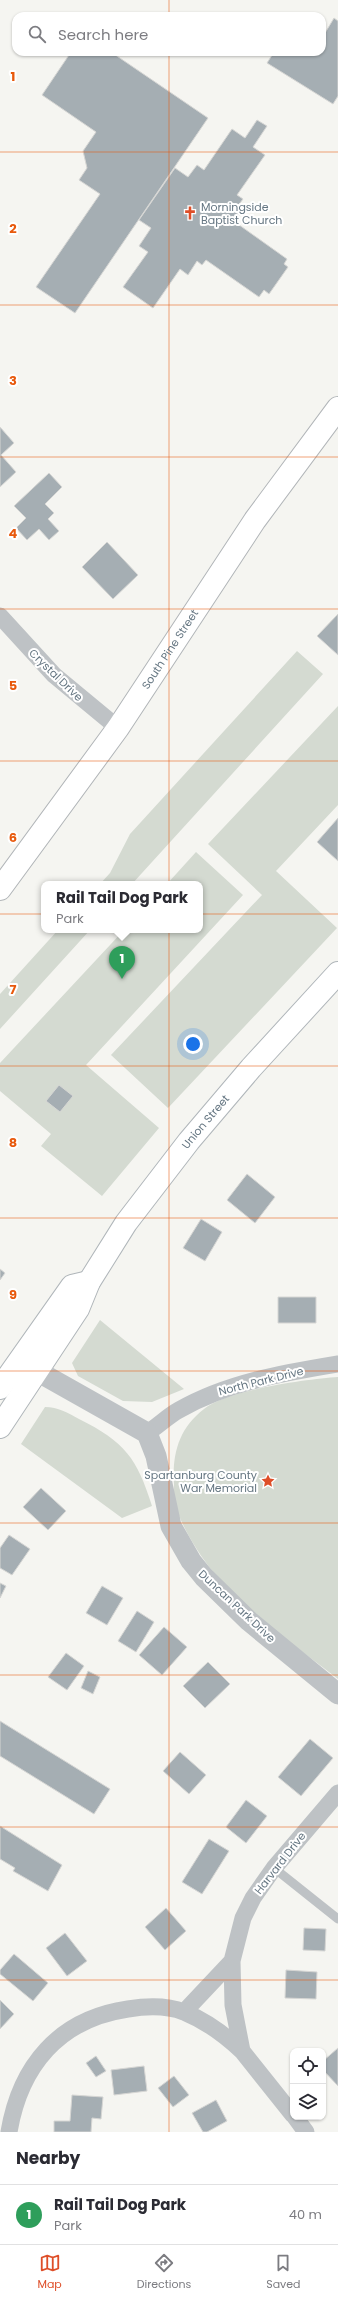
<!DOCTYPE html>
<style>
:root{--surface:#fff;--page:#f2f2f3;--text:#2b2b33;--muted:#7c7c81;--line:#e1e1e2;--accent:#de4e28}
body{margin:0;font-family:Poppins,sans-serif;background:var(--page);color:var(--text)}
.controls{position:absolute;right:12px;bottom:12px;display:grid;overflow:hidden;border-radius:8px;box-shadow:0 1px 3px #0004}
.controls button{width:36px;height:36px;display:grid;place-items:center;padding:0;border:0;border-bottom:1px solid var(--line);background:var(--surface);color:var(--text);font:20px sans-serif}
.you{position:absolute;left:193px;top:1044px;width:14px;height:14px;margin:-10px;border:3px solid #fff;border-radius:50%;background:#1a73e8;box-shadow:0 0 0 6px #1a73e833}
.badge{display:grid;place-items:center;width:26px;height:26px;border-radius:50%;background:var(--accent);color:#fff;font-size:13px;font-weight:700}
.pin{position:absolute;translate:-50% -33px;filter:drop-shadow(0 1px 2px #0008)}
.pin::after{content:'';position:absolute;top:21px;width:14px;height:12px;background:inherit;clip-path:polygon(0 0,100% 0,50% 100%)}
.popup{position:absolute;left:41px;top:881px;width:162px;height:52px;box-sizing:border-box;display:grid;place-content:center;border-radius:8px;background:var(--surface);filter:drop-shadow(0 1px 3px #0005);font-size:13px;white-space:nowrap;color:var(--muted)}
.popup b{font-size:15px;color:var(--text)}
.popup::after{content:'';position:absolute;left:50%;top:100%;margin-left:-8px;border:8px solid transparent;border-top-color:var(--surface)}
.list{margin:0;padding:0;list-style:none}
h2{display:flex;justify-content:space-between;align-items:center;height:52px;margin:0;padding:0 16px;font-size:17px}
h2 small{font-size:13px;font-weight:400;color:var(--muted)}
.list li{display:grid;grid-template-columns:26px 1fr auto;gap:12px;align-items:center;box-sizing:border-box;height:60px;padding:0 16px;border-top:1px solid var(--line)}
.list b{display:block;font-size:15px;white-space:nowrap}
.list p{margin:0;font-size:13px;white-space:nowrap;color:var(--muted)}
.list em{font-size:13px;font-style:normal;color:var(--muted)}
.icon{flex:none;width:22px;height:22px;fill:none;stroke:currentColor;stroke-width:2;stroke-linecap:round;stroke-linejoin:round}
.map{position:relative;flex:none;width:338px;height:2132px;overflow:hidden}
.search{position:absolute;background:var(--surface);box-shadow:0 1px 3px #0004;left:12px;right:12px;top:12px;height:44px;display:flex;align-items:center;gap:10px;box-sizing:border-box;padding:0 14px;border-radius:12px;color:var(--muted);font-size:15px}
.sheet{height:112px;background:var(--surface)}
nav{display:flex;justify-content:space-around;align-items:center;box-sizing:border-box;height:56px;border-top:1px solid var(--line);background:var(--surface);font-size:11px;color:var(--muted)}
nav a{display:grid;justify-items:center;gap:2px}
nav .on{color:var(--accent)}
.map>svg:first-child{display:block}
.green{fill:#d4dad1}
.building{fill:#a5aeb3;stroke:#d6d6d4}
.lines{fill:none;stroke-linecap:round;stroke-linejoin:round}
.secondary-casing{stroke:#b0b6ba;stroke-width:24}
.trunk-casing{stroke:#b1b5b8;stroke-width:24}
.service{stroke:#bec2c5;stroke-width:9}
.minor{stroke:#bec2c5;stroke-width:17}
.tertiary{stroke:#bec2c5;stroke-width:21}
.secondary{stroke:#fff;stroke-width:22}
.trunk{stroke:#fff;stroke-width:22}
.grid{fill:none;stroke:#e8590c;stroke-width:1;stroke-opacity:0.55}
.labels{text-anchor:middle;dominant-baseline:central;stroke-width:4;stroke-linejoin:round;paint-order:stroke}
.poi-label{font-size:11px;fill:#657682;stroke:#fff;text-anchor:start}
.street-label{font-size:11px;fill:#657682;stroke:#fff}
.grid-label{font-size:13px;text-anchor:middle;font-weight:bold;fill:#e8590c;stroke:#fff;stroke-width:4;stroke-linejoin:round;paint-order:stroke}
</style>
<div class="map">
<svg width="338" height="2132" viewBox="0 0 338 2132">
<rect width="100%" height="100%" fill="#f5f5f1"/>
<path class="green" d="M 297,651 L 323,674 L 132,884 L 100,884 L 110,873 L 130,834 Z
M 338,706 L 338,805 L 276,871 L 337,928 L 168,1108 L 111,1055 L 262,895 L 208,844 Z
M 196,852 L 243,895 L 86,1065 L 159,1128 L 102,1196 L 41,1146 L 51,1134 L 0,1091 L 0,1063 L 124,930 L 200,930 L 200,884 L 167,884 Z
M 58,930 L 90,930 L 0,1029 L 0,994 Z
M 100,1320 L 184,1389 L 152,1402 L 123,1401 L 78,1376 L 72,1363 Z
M 338,1377 L 338,1679 C 296,1646 248,1614 214,1573 C 198,1553 183,1529 175,1505 C 173,1498 174,1490 174,1484 C 172,1454 179,1428 204,1409 C 227,1390 307,1379 338,1377 Z
M 45,1407 C 58,1407 68,1413 79,1419 C 125,1442 137,1458 152,1506 L 122,1518 L 21,1444 Z"/>
<path class="building" d="M 334,18 L 338,21 L 338,96 L 333,104 L 267,63 L 274,52 L 322,52 L 322,38 Z
M 71,52 L 111,52 L 208,118 L 75,313 L 36,287 L 100,194 L 79,180 L 87,168 L 83,151 L 96,132 L 42,95 Z
M 257,120 L 267,126 L 253,147 L 265,155 L 237,195 L 243,199 L 234,211 L 239,215 L 235,222 L 287,259 L 284,264 L 288,267 L 269,294 L 264,290 L 259,297 L 206,260 L 202,265 L 197,261 L 188,275 L 180,269 L 153,308 L 123,287 L 148,252 L 139,246 L 151,228 L 139,220 L 175,168 L 188,177 L 197,165 L 204,170 L 232,129 L 245,138 Z
M 0,427 L 14,443 L 1,455 L 16,472 L 0,487 Z
M 49,473 L 62,487 L 45,504 L 54,513 L 48,519 L 59,531 L 49,540 L 39,529 L 27,540 L 16,528 L 26,518 L 14,506 Z
M 107,542 L 138,575 L 113,599 L 82,567 Z
M 338,614 L 338,655 L 317,636 Z
M 338,818 L 338,861 L 317,842 Z
M 59,1085 L 73,1096 L 60,1112 L 46,1101 Z
M 247,1174 L 275,1197 L 255,1223 L 227,1200 Z
M 201,1219 L 222,1232 L 205,1261 L 183,1248 Z
M 0,1269 L 5,1273 L 0,1280 Z
M 278,1297 L 316,1297 L 316,1323 L 278,1323 Z
M 41,1488 L 66,1511 L 48,1530 L 23,1507 Z
M 9,1535 L 30,1549 L 12,1575 L 0,1568 L 0,1548 Z
M 0,1583 L 6,1586 L 0,1598 Z
M 102,1586 L 123,1598 L 107,1625 L 86,1613 Z
M 137,1611 L 154,1622 L 136,1652 L 118,1641 Z
M 164,1627 L 187,1647 L 162,1675 L 139,1655 Z
M 66,1653 L 84,1666 L 67,1690 L 48,1677 Z
M 208,1662 L 230,1684 L 205,1708 L 183,1686 Z
M 88,1671 L 100,1677 L 93,1694 L 81,1688 Z
M 0,1721 L 110,1789 L 94,1814 L 0,1756 Z
M 310,1739 L 333,1758 L 301,1796 L 278,1777 Z
M 180,1752 L 206,1775 L 189,1794 L 163,1771 Z
M 246,1800 L 267,1816 L 246,1843 L 226,1827 Z
M 0,1826 L 62,1865 L 48,1891 L 13,1871 L 15,1868 L 0,1859 Z
M 209,1839 L 229,1851 L 202,1894 L 182,1882 Z
M 166,1908 L 186,1931 L 165,1950 L 145,1927 Z
M 304,1928 L 326,1929 L 325,1951 L 303,1950 Z
M 65,1933 L 87,1961 L 67,1976 L 46,1948 Z
M 14,1954 L 48,1983 L 33,2001 L 0,1974 L 0,1970 Z
M 286,1970 L 317,1972 L 316,1999 L 285,1998 Z
M 0,2000 L 14,2014 L 0,2029 Z
M 338,2048 L 338,2086 L 323,2070 L 323,2061 Z
M 96,2056 L 106,2071 L 96,2077 L 86,2063 Z
M 144,2066 L 147,2091 L 114,2095 L 111,2070 Z
M 174,2076 L 189,2095 L 173,2107 L 158,2088 Z
M 72,2095 L 103,2097 L 101,2119 L 92,2118 L 91,2132 L 54,2132 L 54,2121 L 70,2121 Z
M 216,2100 L 227,2121 L 207,2132 L 203,2132 L 192,2113 Z"/>
<g class="lines">
<g class="secondary-casing">
<g id="secondary">
<path d="M 0,1388 L 72,1286 L 89,1282"/>
<path id="s1" d="M 0,1427 L 78,1309 L 89,1282 L 126,1223 L 189,1141 L 251,1068 L 338,973"/>
</g>
</g>
<g class="trunk-casing">
<g id="trunk">
<path id="s2" d="M 0,889 L 118,728 L 255,520 L 338,408"/>
</g>
</g>
<path class="service" d="M 274,1868 L 338,1919"/>
<path class="minor" d="M 0,616 L 54,675 L 118,728
M 147,1433 C 158,1426 168,1416 179,1410 C 228,1382 284,1373 338,1364
M 184,2012 L 232,1961
M 293,2115 L 242,2051 L 233,2005 L 232,1961 L 243,1918 L 253,1898 L 274,1868 L 338,1793
M 295,2117 L 306,2132
M 9,2132 C 20,2066 59,2019 128,2009 C 146,2006 166,2005 184,2012 C 206,2021 225,2035 242,2051"/>
<path class="tertiary" d="M 21,1364 L 37,1371 L 147,1433 L 156,1456 L 171,1526 L 191,1561 L 204,1577 L 249,1621 L 338,1694"/>
<use href="#secondary" class="secondary"/>
<use href="#trunk" class="trunk"/>
</g>
<path class="grid" d="M 169,0 L 169,16M 169,52 L 169,2132M 0,152 L 338,152M 0,305 L 338,305M 0,457 L 338,457M 0,609 L 338,609M 0,761 L 338,761M 0,914 L 338,914M 0,1066 L 338,1066M 0,1218 L 338,1218M 0,1371 L 338,1371M 0,1523 L 338,1523M 0,1675 L 338,1675M 0,1827 L 338,1827M 0,1980 L 338,1980"/>
<defs>
<g id="church-bare" transform="scale(1.08)"><path d="M-1.2-6h2.4v3.5h3.3v2.4h-3.3V6h-2.4V-.1h-3.3v-2.4h3.3Z" fill="#de4e28" stroke="#fff" stroke-width="2.5" paint-order="stroke"/></g>
<g id="sight-bare" transform="scale(1.08)"><path d="M0-6L1.8-2.2L6-1.7L2.9 1.2L3.7 5.4L0 3.3L-3.7 5.4L-2.9 1.2L-6-1.7L-1.8-2.2Z" fill="#de4e28" stroke="#fff" stroke-width="2.5" paint-order="stroke"/></g>
</defs>
<g fill-rule="evenodd">
<use href="#church-bare" x="190" y="213"/>
<use href="#sight-bare" x="268" y="1481"/>
</g>
<g class="labels">
<g class="poi-label">
<text x="201" y="207">Morningside<tspan x="201" dy="13">Baptist Church</tspan></text>
<text x="257" y="1475" text-anchor="end">Spartanburg County<tspan x="257" dy="13">War Memorial</tspan></text>
</g>
<g class="street-label">
<text stroke="none"><textPath href="#s2" startOffset="294">South Pine Street</textPath></text>
<text transform="translate(56 675) rotate(44)">Crystal Drive</text>
<text stroke="none"><textPath href="#s1" startOffset="369">Union Street</textPath></text>
<text transform="translate(261 1381) rotate(-14)">North Park Drive</text>
<text transform="translate(237 1606) rotate(43)">Duncan Park Drive</text>
<text transform="translate(280 1863) rotate(-52)">Harvard Drive</text>
</g>
</g>
<g class="grid-label">
<text x="13" y="81">1</text>
<text x="13" y="233">2</text>
<text x="13" y="385">3</text>
<text x="13" y="538">4</text>
<text x="13" y="690">5</text>
<text x="13" y="842">6</text>
<text x="13" y="994">7</text>
<text x="13" y="1147">8</text>
<text x="13" y="1299">9</text>
</g>
</svg>
<div class="controls">
<button><svg class="icon" aria-label="locate" viewBox="0 0 24 24"><circle cx="12" cy="12" r="6"/><path d="M12 2v4M12 18v4M2 12h4M18 12h4"/></svg></button>
<button><svg class="icon" aria-label="layers" viewBox="0 0 24 24"><path d="M12 4l9 5-9 5-9-5zM3 14l9 5 9-5"/></svg></button>
</div>
<div class="you"></div>
<div class="pin badge" style="left:122px;top:979px;background:#2e9e5b">1</div>
<div class="popup"><b>Rail Tail Dog Park</b>Park</div>
<div class="search"><svg class="icon" aria-label="search" viewBox="0 0 24 24"><circle cx="10" cy="10" r="6"/><path d="M15 15l6 6"/></svg>Search here</div>
</div>
<section class="sheet">
<h2>Nearby<small></small></h2>
<ul class="list">
<li><span class="badge" style="background:#2e9e5b">1</span><div><b>Rail Tail Dog Park</b><p>Park</p></div><em>40 m</em></li>
</ul>
</section>
<nav>
<a class="on"><svg class="icon" aria-label="map" viewBox="0 0 24 24"><path d="M3 6l6-2 6 2 6-2v14l-6 2-6-2-6 2zM9 4v14M15 6v14"/></svg>Map</a>
<a><svg class="icon" aria-label="directions" viewBox="0 0 24 24"><path d="M12 3l9 9-9 9-9-9zM9 14v-3h6M13 9l2 2-2 2"/></svg>Directions</a>
<a><svg class="icon" aria-label="saved" viewBox="0 0 24 24"><path d="M7 4h10v16l-5-4-5 4z"/></svg>Saved</a>
</nav>
